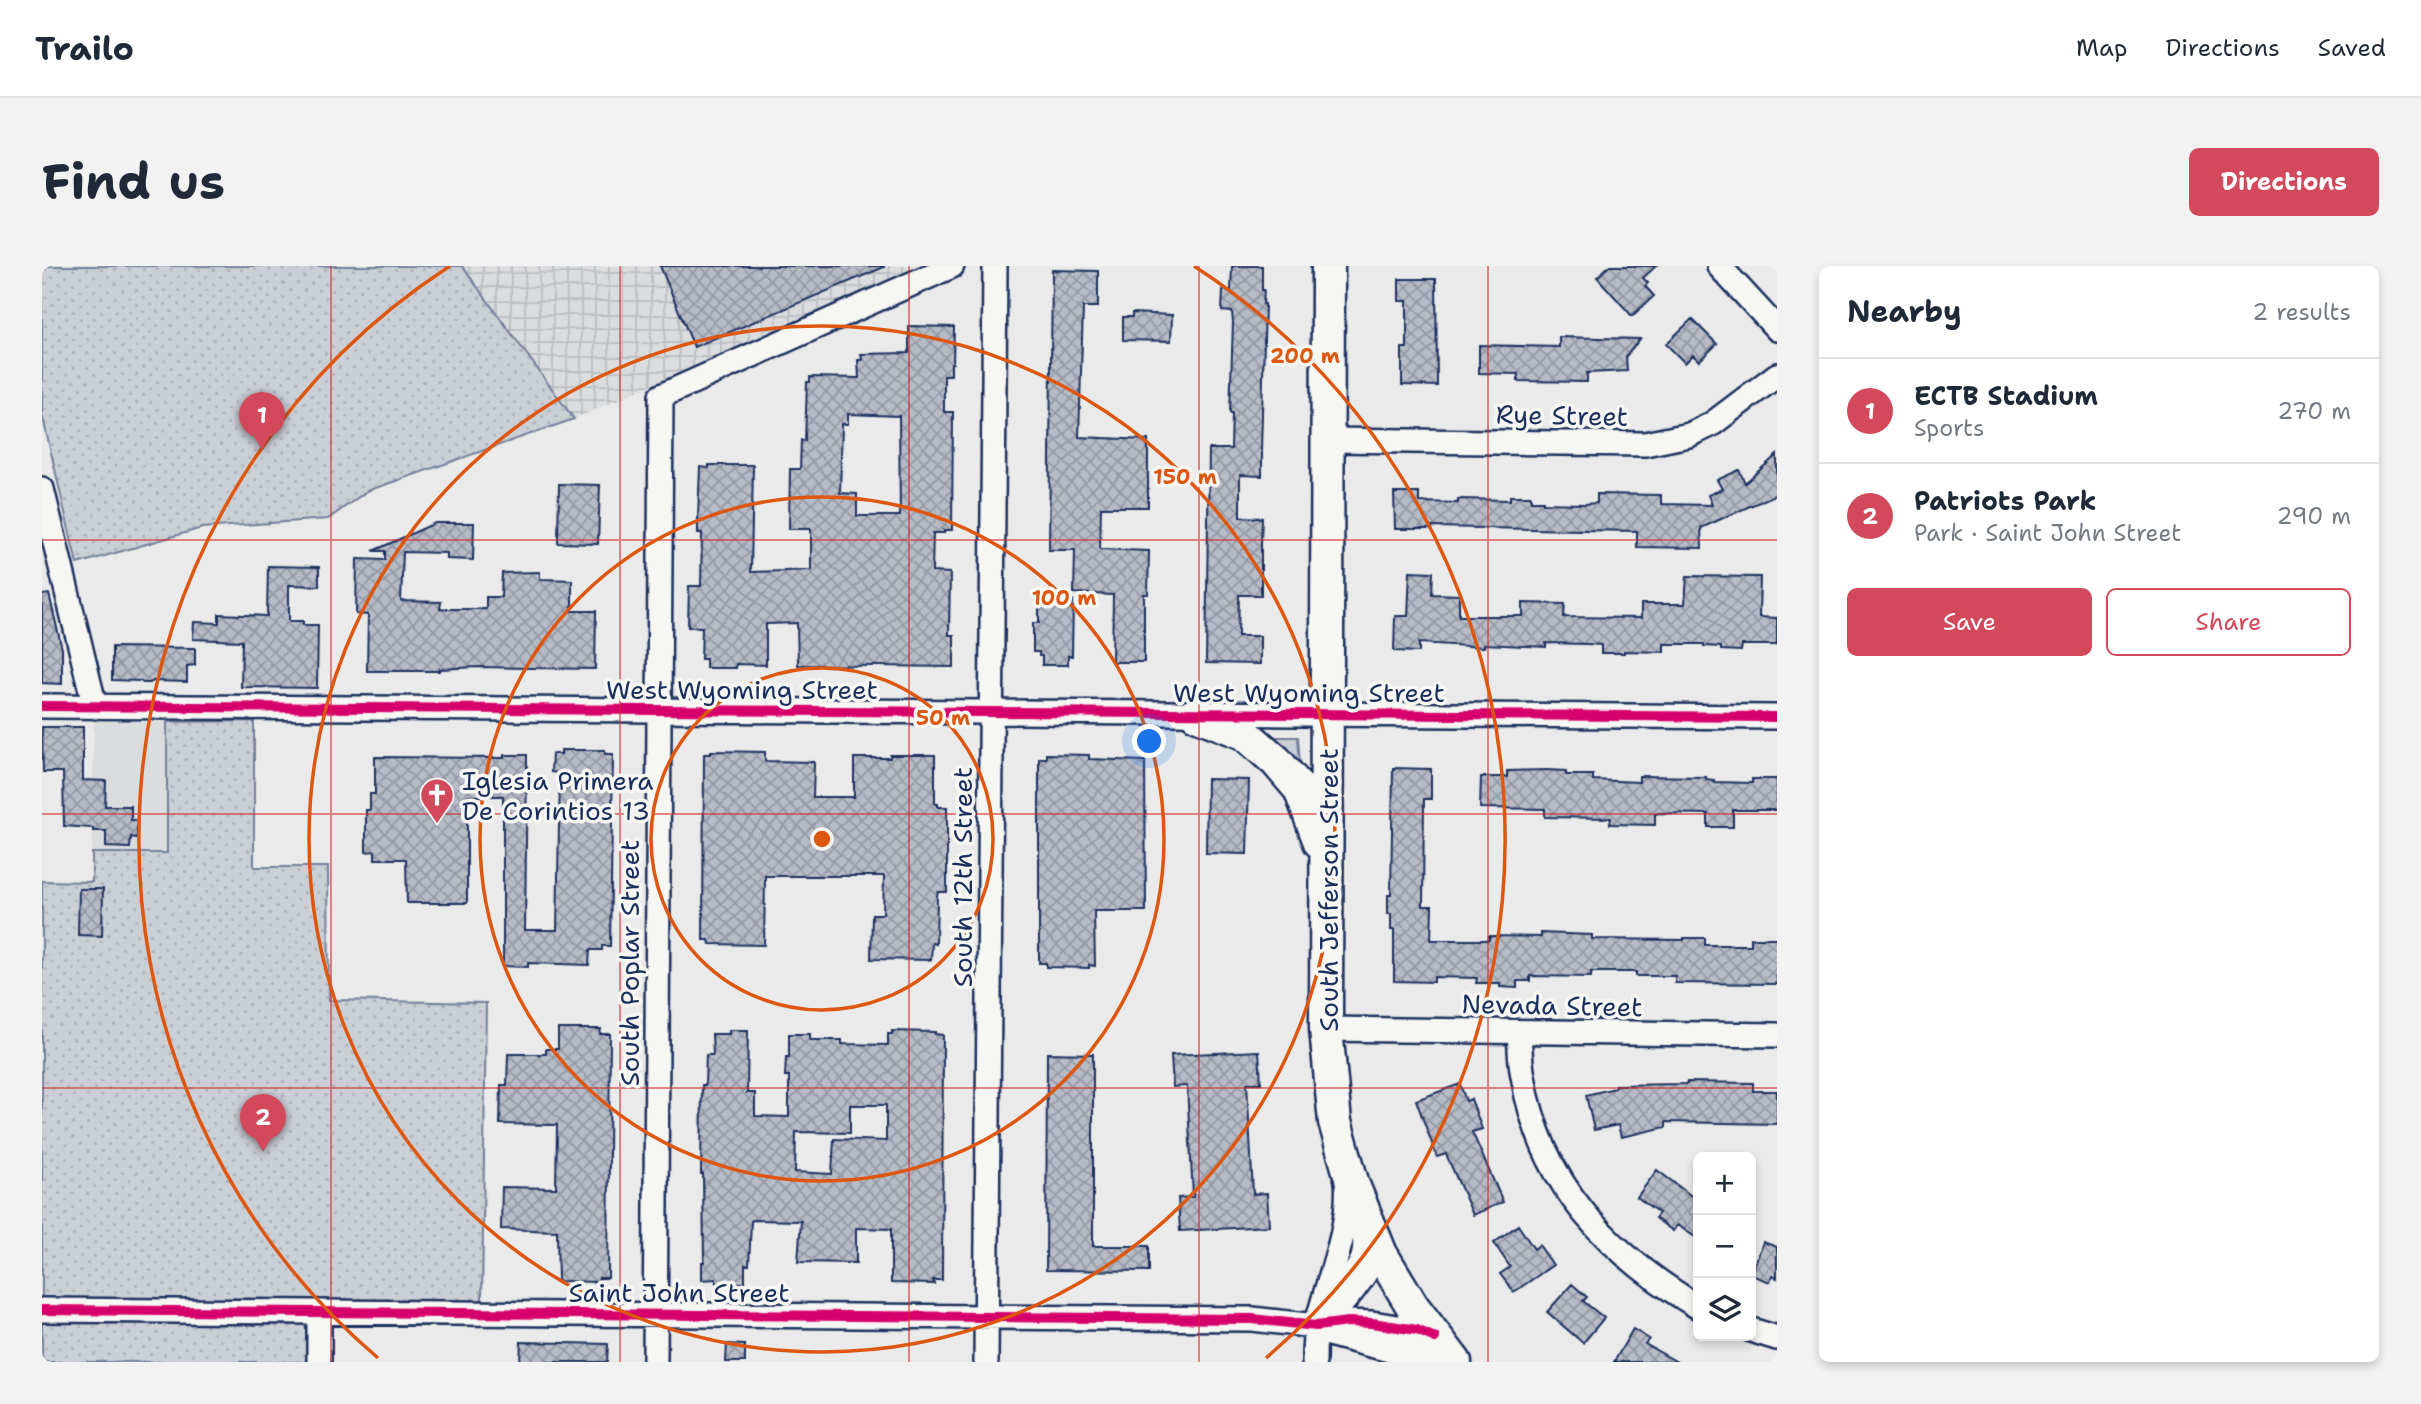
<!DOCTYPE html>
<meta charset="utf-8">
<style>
:root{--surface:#fff;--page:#f2f2f3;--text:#1f2937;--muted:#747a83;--line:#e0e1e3;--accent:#d1495b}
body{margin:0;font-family:"Shantell Sans",sans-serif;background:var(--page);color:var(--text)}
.controls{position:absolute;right:21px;bottom:21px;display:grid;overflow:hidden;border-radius:10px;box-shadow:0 4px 10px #0003}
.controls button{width:63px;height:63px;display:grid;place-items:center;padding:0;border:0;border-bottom:2px solid var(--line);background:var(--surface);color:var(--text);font:35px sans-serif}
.you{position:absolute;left:1108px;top:476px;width:24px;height:24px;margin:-18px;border:5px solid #fff;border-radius:50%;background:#1a73e8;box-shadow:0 0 0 10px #1a73e833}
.badge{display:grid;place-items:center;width:46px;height:46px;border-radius:50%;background:var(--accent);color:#fff;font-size:23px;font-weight:700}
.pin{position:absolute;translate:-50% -58px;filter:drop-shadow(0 2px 4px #0008)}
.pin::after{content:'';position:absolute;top:37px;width:24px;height:21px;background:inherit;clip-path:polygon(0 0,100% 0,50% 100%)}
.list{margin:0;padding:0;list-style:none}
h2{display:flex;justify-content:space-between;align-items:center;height:91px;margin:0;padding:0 28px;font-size:30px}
h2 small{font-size:23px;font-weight:400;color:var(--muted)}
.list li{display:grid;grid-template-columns:46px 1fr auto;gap:21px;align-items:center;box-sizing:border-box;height:105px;padding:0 28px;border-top:2px solid var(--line)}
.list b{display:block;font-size:26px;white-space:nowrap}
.list p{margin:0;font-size:23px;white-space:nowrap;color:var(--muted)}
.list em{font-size:23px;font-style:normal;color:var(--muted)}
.actions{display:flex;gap:14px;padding:21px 28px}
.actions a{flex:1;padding:16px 0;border:2px solid var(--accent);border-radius:10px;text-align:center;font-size:24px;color:var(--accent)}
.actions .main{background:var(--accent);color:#fff}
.icon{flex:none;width:38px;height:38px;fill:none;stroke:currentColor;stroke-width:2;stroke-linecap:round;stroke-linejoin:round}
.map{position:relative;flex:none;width:1735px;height:1096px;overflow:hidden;border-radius:10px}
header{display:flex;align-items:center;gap:42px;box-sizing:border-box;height:98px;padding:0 35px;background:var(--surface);border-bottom:2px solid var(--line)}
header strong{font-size:33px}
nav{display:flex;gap:38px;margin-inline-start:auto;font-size:24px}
.intro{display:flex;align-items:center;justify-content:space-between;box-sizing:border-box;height:168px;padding:0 42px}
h1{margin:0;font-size:49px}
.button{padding:18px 32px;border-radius:10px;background:var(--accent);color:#fff;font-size:24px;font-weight:700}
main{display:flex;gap:42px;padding:0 42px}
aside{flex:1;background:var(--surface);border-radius:10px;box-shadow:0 4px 10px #0003}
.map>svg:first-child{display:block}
.built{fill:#dadcde}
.industrial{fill:url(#industrial-grid)}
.grass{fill:#caced5;stroke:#727e9a;stroke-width:2}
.park{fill:url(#park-dots);stroke:#727e9a;stroke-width:2}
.building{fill:url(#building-cross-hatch);stroke:#1b2f5e;stroke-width:2;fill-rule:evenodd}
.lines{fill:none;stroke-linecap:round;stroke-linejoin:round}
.street-casing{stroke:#1b2f5e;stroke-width:28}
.secondary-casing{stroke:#1b2f5e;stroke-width:37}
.street{stroke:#f6f6f2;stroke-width:23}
.secondary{stroke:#f6f6f2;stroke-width:32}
.cycleway-casing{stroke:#f6f6f2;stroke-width:15}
.cycleway{stroke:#d6006c;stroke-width:10}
.grid{fill:none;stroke:#d62828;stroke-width:2;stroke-opacity:0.55}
.ring{fill:none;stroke:#de5710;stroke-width:3.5}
.labels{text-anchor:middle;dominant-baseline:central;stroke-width:7;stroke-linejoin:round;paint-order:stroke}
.street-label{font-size:26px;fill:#1b2f5e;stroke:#f6f6f2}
.poi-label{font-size:26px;fill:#1b2f5e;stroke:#f6f6f2;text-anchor:start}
.centre{fill:#de5710;stroke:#f6f6f2;stroke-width:3.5}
.ring-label{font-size:21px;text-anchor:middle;font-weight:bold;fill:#de5710;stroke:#f6f6f2;stroke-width:7;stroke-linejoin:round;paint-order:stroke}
</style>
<header>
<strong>Trailo</strong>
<nav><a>Map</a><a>Directions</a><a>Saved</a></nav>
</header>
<div class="intro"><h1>Find us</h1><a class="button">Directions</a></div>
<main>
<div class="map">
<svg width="1735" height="1096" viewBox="0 0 1735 1096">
<defs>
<pattern id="industrial-grid" width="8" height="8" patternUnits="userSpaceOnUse" patternTransform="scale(1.75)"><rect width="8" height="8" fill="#dadcde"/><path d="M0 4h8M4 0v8" fill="none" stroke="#babdc1"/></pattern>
<pattern id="park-dots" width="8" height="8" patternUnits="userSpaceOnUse" patternTransform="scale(1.75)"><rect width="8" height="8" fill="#caced5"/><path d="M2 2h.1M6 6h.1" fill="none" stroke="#adb1b9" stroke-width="1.8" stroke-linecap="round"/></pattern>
<pattern id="building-cross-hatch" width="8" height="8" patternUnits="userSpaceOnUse" patternTransform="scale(1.75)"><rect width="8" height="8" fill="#b6bbc6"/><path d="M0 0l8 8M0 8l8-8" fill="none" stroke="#9398a4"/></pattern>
</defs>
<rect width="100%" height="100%" fill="#e9eae9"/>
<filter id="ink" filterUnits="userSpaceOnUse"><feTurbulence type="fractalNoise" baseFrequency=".0143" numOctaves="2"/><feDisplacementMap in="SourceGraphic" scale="14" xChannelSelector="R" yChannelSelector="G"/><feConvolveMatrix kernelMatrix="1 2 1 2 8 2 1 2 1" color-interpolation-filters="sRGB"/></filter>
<g filter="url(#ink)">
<path class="built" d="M 52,455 L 125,456 L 126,587 L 50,587 Z"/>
<path class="industrial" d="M 420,0 L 878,0 L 532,153 Z"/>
<path class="grass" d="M 1229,471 L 1256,471 L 1258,499 Z"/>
<path class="park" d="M 0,0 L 420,0 L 532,153 L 325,225 L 286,253 L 160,262 L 35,298 L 0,148 Z
M 212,455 L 212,601 L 286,601 L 287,734 L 444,737 L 440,1038 L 270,1035 L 269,1096 L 0,1096 L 0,615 L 50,616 L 50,587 L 125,587 L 125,456 Z"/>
<path class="building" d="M 618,0 L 842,0 L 842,1 L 652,81 Z
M 1190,0 L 1220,0 L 1220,24 L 1222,24 L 1221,38 L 1223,38 L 1219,184 L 1220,184 L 1220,210 L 1198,209 L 1198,251 L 1220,252 L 1219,277 L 1219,329 L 1197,329 L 1196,370 L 1218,370 L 1218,398 L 1164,397 L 1167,183 L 1189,183 L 1190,147 L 1188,147 L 1191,56 L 1190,46 L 1180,45 L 1181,24 L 1189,25 Z
M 1567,0 L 1614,0 L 1601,12 L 1606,17 L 1603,20 L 1612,30 L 1590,50 L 1555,11 Z
M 1010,4 L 1056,5 L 1056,41 L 1041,41 L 1037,171 L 1106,174 L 1106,241 L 1059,241 L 1058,283 L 1107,285 L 1106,328 L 1102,328 L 1102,396 L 1070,396 L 1071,329 L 1032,327 L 1033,284 L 1007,284 Z
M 1357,13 L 1394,13 L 1395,120 L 1360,119 L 1360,82 L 1365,82 L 1365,35 L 1357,35 Z
M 1090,47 L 1130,49 L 1129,75 L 1081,74 L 1081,51 L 1090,51 Z
M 1650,53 L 1675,78 L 1657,95 L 1651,89 L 1643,97 L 1624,78 Z
M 867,60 L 912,61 L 911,97 L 909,97 L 909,109 L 902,109 L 902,146 L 911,146 L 910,264 L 902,264 L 902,267 L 891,267 L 890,306 L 908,307 L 907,369 L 912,369 L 912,401 L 756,399 L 755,357 L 724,358 L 724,399 L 694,398 L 694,402 L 664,402 L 664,393 L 659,393 L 660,361 L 646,361 L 647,320 L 659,320 L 660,267 L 656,267 L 656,251 L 658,201 L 667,202 L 667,199 L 711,199 L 709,306 L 769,304 L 769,263 L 747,263 L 748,203 L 758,203 L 759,174 L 763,175 L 765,116 L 768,116 L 768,111 L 817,112 L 816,94 L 820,94 L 819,88 L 867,87 ZM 806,148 L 857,150 L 858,250 L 815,250 L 815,228 L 798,227 L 800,158 L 806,158 Z
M 1517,71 L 1598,73 L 1584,90 L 1585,105 L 1545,107 L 1545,116 L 1476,115 L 1476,108 L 1437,107 L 1437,79 L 1517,81 Z
M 1735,189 L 1735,228 L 1659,262 L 1660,282 L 1595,281 L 1595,265 L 1390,261 L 1390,263 L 1353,263 L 1352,227 L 1377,227 L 1377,236 L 1416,237 L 1416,233 L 1468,234 L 1468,230 L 1489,230 L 1489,235 L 1501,235 L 1501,237 L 1542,238 L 1555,237 L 1555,228 L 1619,229 L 1619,238 L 1670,239 L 1666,229 L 1680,223 L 1675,214 L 1697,204 L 1703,217 Z
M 517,218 L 558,219 L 556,278 L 516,277 Z
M 393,257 L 432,257 L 431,294 L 405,293 L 405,287 L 361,286 L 359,335 L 399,336 L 398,343 L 444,343 L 444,331 L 459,331 L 460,307 L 498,306 L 498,313 L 530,314 L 530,345 L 554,345 L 553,403 L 436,401 L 398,403 L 398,405 L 325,405 L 326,349 L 314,348 L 315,293 L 343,294 L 343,285 L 331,285 Z
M 226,300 L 277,301 L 277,320 L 247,319 L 247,355 L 261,355 L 261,359 L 276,359 L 275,422 L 199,421 L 200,375 L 151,373 L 152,356 L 177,357 L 177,348 L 225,350 Z
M 1368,305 L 1391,306 L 1390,328 L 1417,329 L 1417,350 L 1481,350 L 1481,337 L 1523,338 L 1522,351 L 1599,352 L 1599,338 L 1643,338 L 1645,310 L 1718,311 L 1717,351 L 1735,352 L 1735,379 L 1700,379 L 1699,385 L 1679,384 L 1679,381 L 1662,380 L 1662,378 L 1622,378 L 1622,386 L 1582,385 L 1582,387 L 1559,387 L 1559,379 L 1545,378 L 1504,377 L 1504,381 L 1442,378 L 1442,381 L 1377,377 L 1377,386 L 1352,385 L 1353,350 L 1366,350 Z
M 7,328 L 20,383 L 20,418 L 0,417 L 0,329 Z
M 997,333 L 1031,334 L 1030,390 L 1026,390 L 1026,399 L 1000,399 L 1000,390 L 997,390 L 997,386 L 991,386 L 991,357 L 997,357 Z
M 70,381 L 153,382 L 153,399 L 145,400 L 145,416 L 111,415 L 108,417 L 101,417 L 98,415 L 70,414 Z
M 0,461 L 41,461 L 41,514 L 64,515 L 63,540 L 89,540 L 89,554 L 95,554 L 95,572 L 89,571 L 88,582 L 64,581 L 64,565 L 51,565 L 51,562 L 22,560 L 21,506 L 1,506 Z
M 519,484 L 563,484 L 563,488 L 571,488 L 568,680 L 560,680 L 560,684 L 548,684 L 547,699 L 486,697 L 486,701 L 461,700 L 461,530 L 425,530 L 425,637 L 365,637 L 364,593 L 333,593 L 333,585 L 324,586 L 324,544 L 328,544 L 328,528 L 333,528 L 333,491 L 462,492 L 462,489 L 485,489 L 483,664 L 515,664 L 518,507 L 509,506 L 510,488 L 519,488 Z
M 669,485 L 723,486 L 723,495 L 772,496 L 771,531 L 812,531 L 812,492 L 848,492 L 848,489 L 893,489 L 893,538 L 896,538 L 896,541 L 905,541 L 905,626 L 896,626 L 895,630 L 894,678 L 890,677 L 889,694 L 829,693 L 830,648 L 841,648 L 842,610 L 723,610 L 722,679 L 668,678 L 667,674 L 661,674 L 662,488 L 669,488 Z
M 1004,488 L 1047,489 L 1047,493 L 1103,495 L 1104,645 L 1052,645 L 1053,700 L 1047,699 L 1047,702 L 1004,701 L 1004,697 L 997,697 L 997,492 L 1004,492 Z
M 1351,502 L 1389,503 L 1389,533 L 1382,533 L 1381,640 L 1390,640 L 1389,674 L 1447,674 L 1447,670 L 1499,671 L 1499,667 L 1550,669 L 1550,673 L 1642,674 L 1642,672 L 1663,672 L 1663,679 L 1709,679 L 1709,672 L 1735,672 L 1735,718 L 1633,717 L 1633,710 L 1594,710 L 1594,706 L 1549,706 L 1549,711 L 1488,710 L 1488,715 L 1475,715 L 1475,722 L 1458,721 L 1458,717 L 1434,717 L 1435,712 L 1392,711 L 1392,716 L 1352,715 L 1352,664 L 1349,664 L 1349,648 L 1346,648 L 1346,629 L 1349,629 Z
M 1504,504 L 1524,505 L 1524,509 L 1551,509 L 1551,514 L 1597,516 L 1597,510 L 1664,511 L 1664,513 L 1672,514 L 1671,516 L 1710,517 L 1710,513 L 1735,513 L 1735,544 L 1691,544 L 1691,561 L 1666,561 L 1666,548 L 1618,547 L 1613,548 L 1613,559 L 1568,558 L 1569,552 L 1503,551 L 1503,543 L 1438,542 L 1439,511 L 1465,511 L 1465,505 Z
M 1165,513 L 1207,514 L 1205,588 L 1164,587 Z
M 37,623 L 61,623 L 60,670 L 36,669 Z
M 516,763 L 559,763 L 558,768 L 568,768 L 566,1012 L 557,1012 L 557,1016 L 516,1015 L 515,965 L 459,963 L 460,921 L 514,922 L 515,859 L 458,858 L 459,819 L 465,819 L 466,788 L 504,788 L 504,783 L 516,783 Z
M 687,764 L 706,764 L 705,827 L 713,827 L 713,850 L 747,851 L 747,810 L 743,810 L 744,791 L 747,791 L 747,768 L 768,768 L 768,774 L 800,774 L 800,778 L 846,779 L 846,768 L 850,768 L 850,765 L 893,766 L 893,768 L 901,769 L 900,1014 L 891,1014 L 892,1018 L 849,1017 L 849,963 L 814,962 L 814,997 L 756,996 L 759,955 L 711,954 L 709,955 L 707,999 L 703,999 L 703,1017 L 674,1017 L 674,1013 L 660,1014 L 660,996 L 662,996 L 661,908 L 659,908 L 660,819 L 663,819 L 664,789 L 671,789 L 670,768 L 687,768 ZM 808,839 L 844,839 L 844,875 L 792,873 L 790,908 L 753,906 L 754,866 L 808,867 Z
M 1217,785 L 1219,817 L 1205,817 L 1208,871 L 1211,928 L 1225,927 L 1227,960 L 1138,965 L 1136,932 L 1151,931 L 1145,820 L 1131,821 L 1129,789 Z
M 1005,787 L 1051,788 L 1051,980 L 1107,980 L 1107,1005 L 1004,1004 Z
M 1645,816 L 1711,817 L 1711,825 L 1735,825 L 1735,858 L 1624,856 L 1624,861 L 1579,871 L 1576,859 L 1552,864 L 1544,829 L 1573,822 L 1573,819 L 1645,818 Z
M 1418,818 L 1424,835 L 1429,833 L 1440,863 L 1430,866 L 1461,936 L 1431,949 L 1404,888 L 1395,891 L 1374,834 Z
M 1615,904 L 1656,935 L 1656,973 L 1635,959 L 1631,965 L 1613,952 L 1617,947 L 1595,931 Z
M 1476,959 L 1492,983 L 1497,979 L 1511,999 L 1472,1026 L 1458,1008 L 1468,1001 L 1452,977 Z
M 1721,976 L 1735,981 L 1735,1012 L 1730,1010 L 1728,1016 L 1709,1009 Z
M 1530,1018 L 1545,1031 L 1541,1035 L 1562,1052 L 1541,1077 L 1505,1046 Z
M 1591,1063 L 1607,1073 L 1603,1078 L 1635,1096 L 1572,1096 Z
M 479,1076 L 566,1078 L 565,1096 L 478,1096 Z
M 685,1078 L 703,1079 L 703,1096 L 684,1096 Z"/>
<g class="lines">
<g class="street-casing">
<path id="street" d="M 1677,0 L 1735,63
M 1284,174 L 1603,178 L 1647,169 L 1670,158 L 1735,109
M 0,223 L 53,441
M 0,440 L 1735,451
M 1284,763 L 1735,769
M 1477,767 C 1478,781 1478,796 1481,810 C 1499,919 1565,986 1656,1041
M 0,1044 L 1210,1053 L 1274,1060 L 1306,1056 L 1330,1057 L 1375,1064 L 1393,1072
M 1709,1064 L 1735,1072
M 277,1096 L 277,1046
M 613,1096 L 619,130 L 910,0
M 944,1096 L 953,0
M 1272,1096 C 1272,1084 1272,1070 1275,1058 C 1286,1011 1309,964 1305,914"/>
</g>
<g class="secondary-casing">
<path id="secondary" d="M 1286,0 L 1284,763 L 1293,856 L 1311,919 L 1339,988 L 1371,1041 L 1413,1096
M 1154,448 L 1202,467 L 1234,495 L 1258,523 L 1278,576
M 1326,961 C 1327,972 1329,983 1325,994 C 1318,1013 1288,1044 1274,1060 L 1350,1080 L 1393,1096"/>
</g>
<use href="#street" class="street"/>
<use href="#secondary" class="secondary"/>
<g class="cycleway-casing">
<path id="cycleway" d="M 0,440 L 1735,451
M 0,1044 L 1210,1053 L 1274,1060 L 1306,1056 L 1330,1057 L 1375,1064 L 1393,1072"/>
</g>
<use href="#cycleway" class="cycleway"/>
</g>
</g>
<path class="grid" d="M 289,0 L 289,1096M 578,0 L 578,1096M 867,0 L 867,1096M 1157,0 L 1157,1096M 1446,0 L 1446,1096M 0,274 L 1735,274M 0,548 L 1735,548M 0,822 L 1735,822"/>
<g class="ring">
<circle cx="780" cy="573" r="171"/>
<circle cx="780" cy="573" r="342"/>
<circle cx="780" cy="573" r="513"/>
<path d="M336 1092A683 683 0 0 1 408 0M1152 0A683 683 0 0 1 1224 1092"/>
</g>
<defs>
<g id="church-pin" transform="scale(1.75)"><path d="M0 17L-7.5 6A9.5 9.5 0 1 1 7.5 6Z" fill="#d1495b" stroke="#f6f6f2"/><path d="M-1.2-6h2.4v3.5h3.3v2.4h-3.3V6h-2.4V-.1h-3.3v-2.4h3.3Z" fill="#fff"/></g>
</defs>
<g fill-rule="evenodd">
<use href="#church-pin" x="395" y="529"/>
</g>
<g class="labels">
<g class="street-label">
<text transform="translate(1520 149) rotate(1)">Rye Street</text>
<text x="700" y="423">West Wyoming Street</text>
<text x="1267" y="426">West Wyoming Street</text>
<text transform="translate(920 611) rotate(-90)">South 12th Street</text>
<text transform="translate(1286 624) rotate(-90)">South Jefferson Street</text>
<text transform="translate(587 697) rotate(-90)">South Poplar Street</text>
<text transform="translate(1510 739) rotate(1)">Nevada Street</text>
<text x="637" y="1026">Saint John Street</text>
</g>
<g class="poi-label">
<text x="420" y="514">Iglesia Primera<tspan x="420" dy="30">De Corintios 13</tspan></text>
</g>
</g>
<circle cx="780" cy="573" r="10" class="centre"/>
<g class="ring-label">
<text x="1263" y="97">200 m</text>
<text x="1143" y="218">150 m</text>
<text x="1022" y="339">100 m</text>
<text x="901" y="459">50 m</text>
</g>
</svg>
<div class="controls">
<button>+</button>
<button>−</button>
<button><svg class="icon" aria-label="layers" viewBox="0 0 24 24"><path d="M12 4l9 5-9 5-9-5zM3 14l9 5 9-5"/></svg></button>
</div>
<div class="you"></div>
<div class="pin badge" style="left:220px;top:184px">1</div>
<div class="pin badge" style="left:221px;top:886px">2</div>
</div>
<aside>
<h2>Nearby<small>2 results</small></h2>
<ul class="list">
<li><span class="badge">1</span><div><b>ECTB Stadium</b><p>Sports</p></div><em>270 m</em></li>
<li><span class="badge">2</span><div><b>Patriots Park</b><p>Park · Saint John Street</p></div><em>290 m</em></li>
</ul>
<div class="actions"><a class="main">Save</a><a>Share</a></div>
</aside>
</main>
